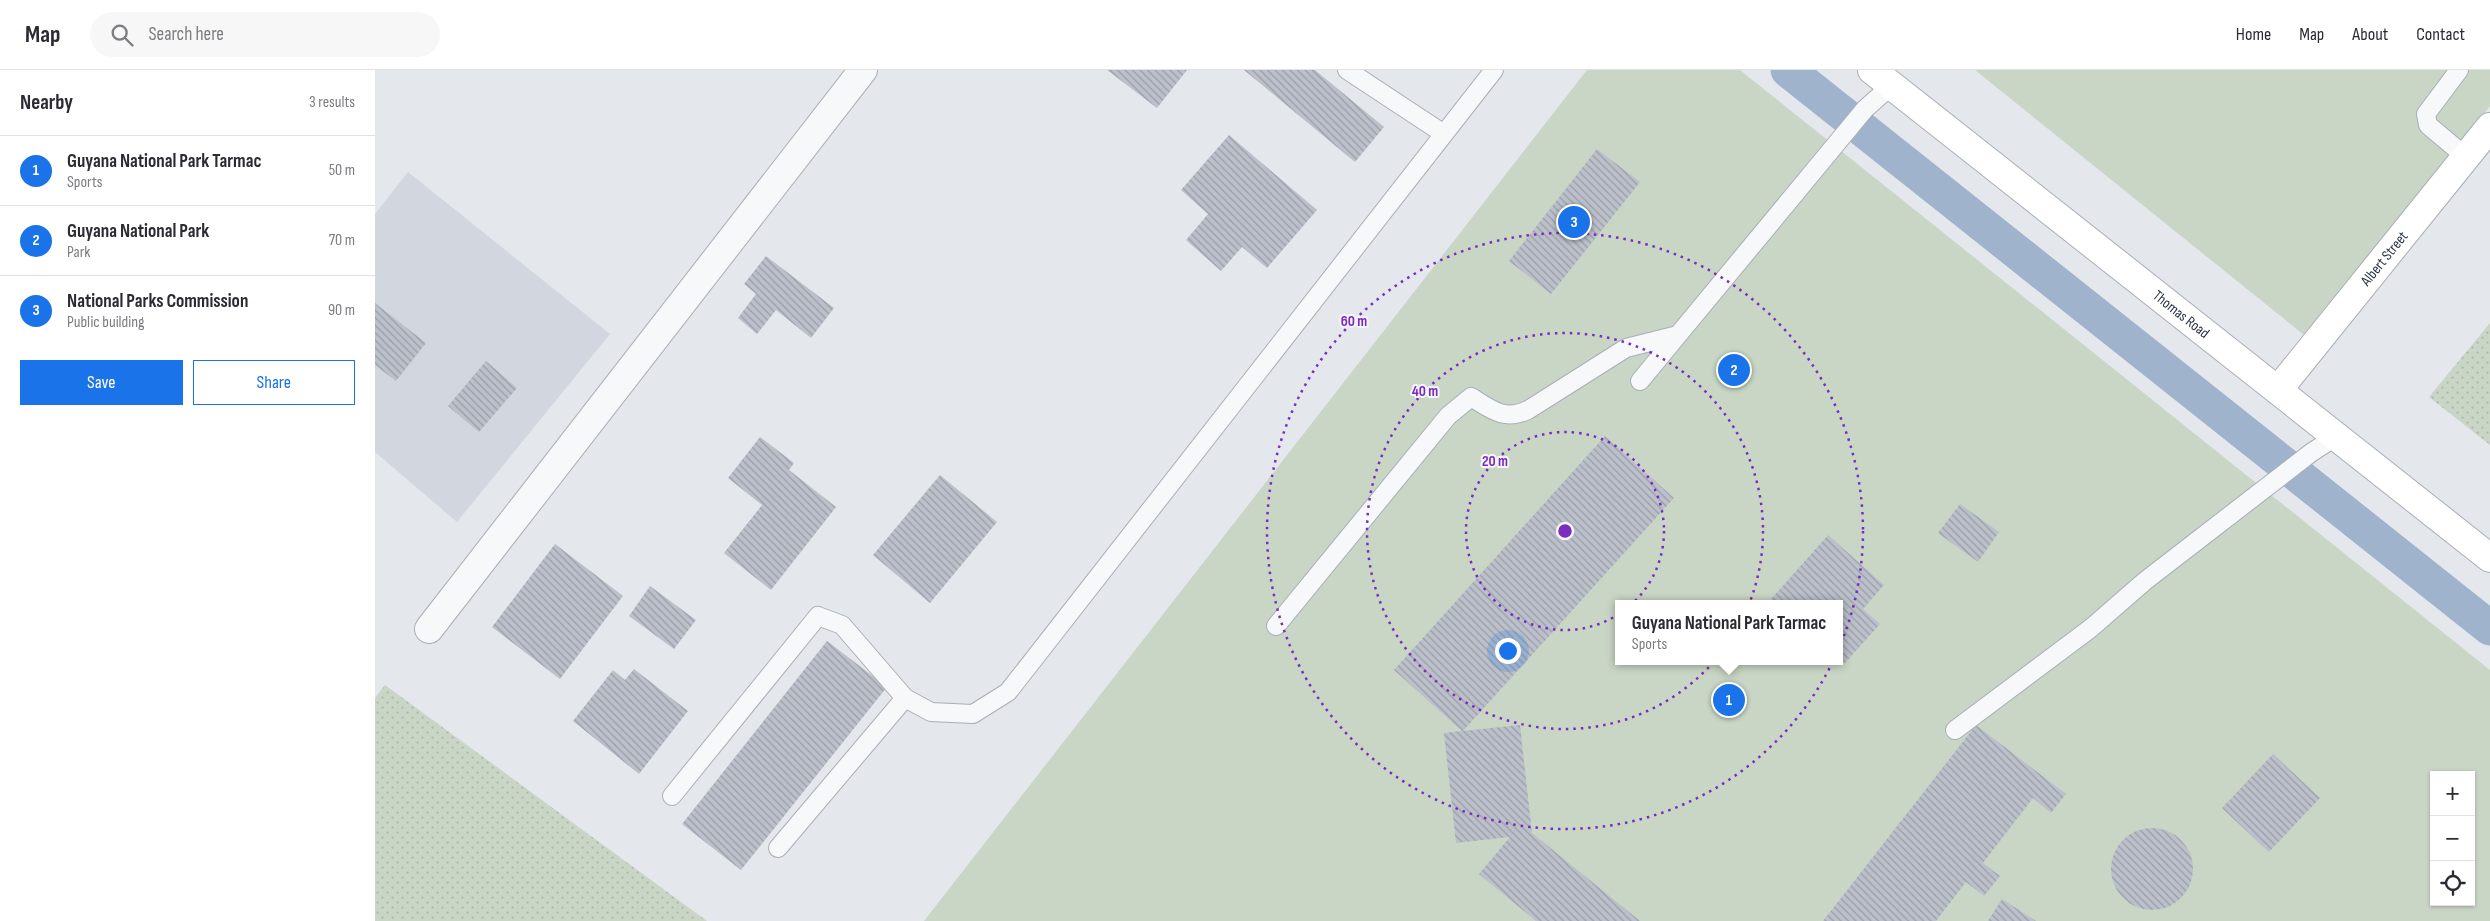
<!DOCTYPE html>
<meta charset="utf-8">
<style>
:root{--surface:#fff;--page:#f7f7f7;--text:#2b2b33;--muted:#7c7c81;--line:#e1e1e2;--accent:#1a73e8}
body{margin:0;font-family:"Sofia Sans Condensed",sans-serif;background:var(--page);color:var(--text)}
.controls{position:absolute;right:15px;bottom:15px;display:grid;overflow:hidden;border-radius:0px;box-shadow:0 1px 4px #0004}
.controls button{width:45px;height:45px;display:grid;place-items:center;padding:0;border:0;border-bottom:1px solid var(--line);background:var(--surface);color:var(--text);font:25px sans-serif}
.you{position:absolute;left:1132px;top:580px;width:18px;height:18px;margin:-12px;border:4px solid #fff;border-radius:50%;background:#1a73e8;box-shadow:0 0 0 8px #1a73e833}
.badge{display:grid;place-items:center;width:32px;height:32px;border-radius:50%;background:var(--accent);color:#fff;font-size:16px;font-weight:700}
.pin{position:absolute;translate:-50% -50%;border:2px solid #fff;box-shadow:0 1px 5px #0006}
.popup{position:absolute;left:1240px;top:530px;width:228px;height:65px;box-sizing:border-box;display:grid;place-content:center;border-radius:0px;background:var(--surface);filter:drop-shadow(0 1px 4px #0005);font-size:16px;white-space:nowrap;color:var(--muted)}
.popup b{font-size:19px;color:var(--text)}
.popup::after{content:'';position:absolute;left:50%;top:100%;margin-left:-10px;border:10px solid transparent;border-top-color:var(--surface)}
.list{margin:0;padding:0;list-style:none}
h2{display:flex;justify-content:space-between;align-items:center;height:65px;margin:0;padding:0 20px;font-size:21px}
h2 small{font-size:16px;font-weight:400;color:var(--muted)}
.list li{display:grid;grid-template-columns:32px 1fr auto;gap:15px;align-items:center;box-sizing:border-box;height:70px;padding:0 20px;border-top:1px solid var(--line)}
.list b{display:block;font-size:19px;white-space:nowrap}
.list p{margin:0;font-size:16px;white-space:nowrap;color:var(--muted)}
.list em{font-size:16px;font-style:normal;color:var(--muted)}
.actions{display:flex;gap:10px;padding:15px 20px}
.actions a{flex:1;padding:11px 0;border:1px solid var(--accent);border-radius:0px;text-align:center;font-size:18px;color:var(--accent)}
.actions .main{background:var(--accent);color:#fff}
.icon{flex:none;width:28px;height:28px;fill:none;stroke:currentColor;stroke-width:2;stroke-linecap:round;stroke-linejoin:round}
.map{position:relative;flex:none;width:2115px;height:851px;overflow:hidden}
header{display:flex;align-items:center;gap:30px;box-sizing:border-box;height:70px;padding:0 25px;background:var(--surface);border-bottom:1px solid var(--line)}
header strong{font-size:24px}
nav{display:flex;gap:28px;margin-inline-start:auto;font-size:18px}
.search{width:350px;height:45px;background:var(--page);display:flex;align-items:center;gap:12px;box-sizing:border-box;padding:0 18px;border-radius:28px;color:var(--muted);font-size:19px}
main{display:flex}
aside{flex:1;background:var(--surface)}
.map>svg:first-child{display:block}
.built{fill:#d2d6de}
.grass{fill:url(#grass-dots)}
.park{fill:#c9d6c5;fill-rule:evenodd}
.lines{fill:none;stroke-linecap:round;stroke-linejoin:round}
.canal{stroke:#9fb4cc;stroke-width:35}
.building{fill:url(#building-back-hatch)}
.lane-casing{stroke:#a9aeb7;stroke-width:20}
.street-casing{stroke:#a9aeb7;stroke-width:30}
.secondary-casing{stroke:#a9aeb7;stroke-width:30}
.lane{stroke:#f7f8fa;stroke-width:18}
.street{stroke:#f7f8fa;stroke-width:28}
.secondary{stroke:#fff;stroke-width:28}
.ring{fill:none;stroke:#7b2cbf;stroke-width:2.5;stroke-dasharray:2.5 5}
.labels{text-anchor:middle;dominant-baseline:central;stroke-width:4;stroke-linejoin:round;paint-order:stroke}
.street-label{font-size:15px;fill:#2b3445;stroke:#f4f6f9}
.centre{fill:#7b2cbf;stroke:#f4f6f9;stroke-width:2.5}
.ring-label{font-size:15px;text-anchor:middle;font-weight:bold;fill:#7b2cbf;stroke:#f4f6f9;stroke-width:4;stroke-linejoin:round;paint-order:stroke}
</style>
<header>
<strong>Map</strong>
<div class="search"><svg class="icon" aria-label="search" viewBox="0 0 24 24"><circle cx="10" cy="10" r="6"/><path d="M15 15l6 6"/></svg>Search here</div>
<nav><a>Home</a><a>Map</a><a>About</a><a>Contact</a></nav>
</header>
<main>
<aside>
<h2>Nearby<small>3 results</small></h2>
<ul class="list">
<li><span class="badge">1</span><div><b>Guyana National Park Tarmac</b><p>Sports</p></div><em>50 m</em></li>
<li><span class="badge">2</span><div><b>Guyana National Park</b><p>Park</p></div><em>70 m</em></li>
<li><span class="badge">3</span><div><b>National Parks Commission</b><p>Public building</p></div><em>90 m</em></li>
</ul>
<div class="actions"><a class="main">Save</a><a>Share</a></div>
</aside>
<div class="map">
<svg width="2115" height="851" viewBox="0 0 2115 851">
<defs>
<pattern id="grass-dots" width="8" height="8" patternUnits="userSpaceOnUse" patternTransform="scale(1.25)"><rect width="8" height="8" fill="#c9d6c5"/><path d="M2 2h.1M6 6h.1" fill="none" stroke="#adb8ab" stroke-width="1.8" stroke-linecap="round"/></pattern>
<pattern id="building-back-hatch" width="6" height="6" patternUnits="userSpaceOnUse" patternTransform="scale(1.25)"><rect width="6" height="6" fill="#bbc0ca"/><path d="M-1 5l2 2M0 0l6 6M5-1l2 2" fill="none" stroke="#989da6"/></pattern>
</defs>
<rect width="100%" height="100%" fill="#e4e7ec"/>
<path class="built" d="M 33,102 L 235,264 L 82,452 L 0,382 L 0,144 Z"/>
<path class="grass" d="M 2115,253 L 2115,375 L 2054,327 Z
M 10,615 L 332,851 L 0,851 L 0,628 Z"/>
<path class="park" d="M 1212,0 L 1365,0 L 2115,600 L 2115,851 L 549,851 ZM 1244,534 L 1464,534 L 1464,591 L 1244,591 ZM 2059,705 L 2096,705 L 2096,832 L 2059,832 Z
M 1600,0 L 2115,0 L 2115,36 L 1929,265 Z"/>
<g class="lines">
<path class="canal" d="M 1413,0 L 2115,558"/>
</g>
<path class="building" d="M 732,0 L 812,0 L 782,38 Z
M 869,0 L 940,0 L 1009,57 L 980,92 Z
M 854,65 L 942,140 L 892,198 L 867,177 L 846,201 L 811,170 L 833,144 L 806,120 Z
M 1222,79 L 1265,112 L 1176,224 L 1134,191 Z
M 391,186 L 459,238 L 436,268 L 401,240 L 382,264 L 363,248 L 381,224 L 369,214 Z
M 0,233 L 51,273 L 21,311 L 0,295 Z
M 111,291 L 142,318 L 104,362 L 73,336 Z
M 1230,366 L 1299,428 L 1088,661 L 1145,655 L 1157,763 L 1265,851 L 1161,851 L 1104,804 L 1135,767 L 1081,773 L 1069,663 L 1087,661 L 1019,600 Z
M 385,367 L 419,393 L 414,400 L 461,437 L 396,520 L 349,483 L 387,435 L 353,408 Z
M 565,405 L 622,452 L 555,533 L 498,485 Z
M 1585,434 L 1624,462 L 1603,492 L 1563,463 Z
M 1453,465 L 1509,515 L 1488,539 L 1505,554 L 1470,593 L 1464,588 L 1464,534 L 1402,534 L 1396,529 Z
M 180,474 L 248,526 L 185,609 L 117,557 Z
M 275,516 L 321,550 L 299,579 L 254,546 Z
M 452,571 L 512,617 L 366,800 L 307,754 Z
M 259,599 L 313,641 L 264,704 L 198,651 L 238,600 L 250,610 Z
M 1601,655 L 1691,724 L 1676,743 L 1658,728 L 1608,793 L 1625,806 L 1609,826 L 1591,812 L 1561,851 L 1448,851 Z
M 1898,684 L 1945,728 L 1894,782 L 1847,738 Z
M1736 799a41 41 0 1 1 82 0a41 41 0 1 1-82 0Z
M 1627,829 L 1661,851 L 1613,851 Z"/>
<g class="lines">
<g class="lane-casing">
<path id="lane" d="M 972,0 L 1069,64
M 2084,0 L 2051,44 L 2053,55 L 2091,87
M 1265,311 L 1490,39 L 1517,15
M 901,556 L 1073,346 L 1096,327 C 1117,340 1129,351 1153,340 L 1251,278 L 1303,265
M 1580,660 L 1716,558 L 1770,511 L 1937,382 L 1962,366
M 297,726 L 443,546 L 467,555 L 530,628 L 556,642 L 598,644 L 633,622 L 1119,0
M 403,778 L 530,628"/>
</g>
<g class="street-casing">
<path id="street" d="M 54,559 L 488,0"/>
</g>
<g class="secondary-casing">
<g id="secondary">
<path id="s1" d="M 1497,0 L 2115,488"/>
<path id="s2" d="M 1903,320 L 2115,57"/>
</g>
</g>
<use href="#lane" class="lane"/>
<use href="#street" class="street"/>
<use href="#secondary" class="secondary"/>
</g>
<g class="ring">
<circle cx="1190" cy="461" r="99"/>
<circle cx="1190" cy="461" r="198"/>
<circle cx="1190" cy="461" r="298"/>
</g>
<g class="labels">
<g class="street-label">
<text stroke="none"><textPath href="#s2" startOffset="169">Albert Street</textPath></text>
<text stroke="none"><textPath href="#s1" startOffset="394">Thomas Road</textPath></text>
</g>
</g>
<circle cx="1190" cy="461" r="8" class="centre"/>
<g class="ring-label">
<text x="979" y="256">60 m</text>
<text x="1050" y="326">40 m</text>
<text x="1120" y="396">20 m</text>
</g>
</svg>
<div class="controls">
<button>+</button>
<button>−</button>
<button><svg class="icon" aria-label="locate" viewBox="0 0 24 24"><circle cx="12" cy="12" r="6"/><path d="M12 2v4M12 18v4M2 12h4M18 12h4"/></svg></button>
</div>
<div class="you"></div>
<div class="pin badge" style="left:1354px;top:630px">1</div>
<div class="popup"><b>Guyana National Park Tarmac</b>Sports</div>
<div class="pin badge" style="left:1359px;top:300px">2</div>
<div class="pin badge" style="left:1199px;top:152px">3</div>
</div>
</main>
